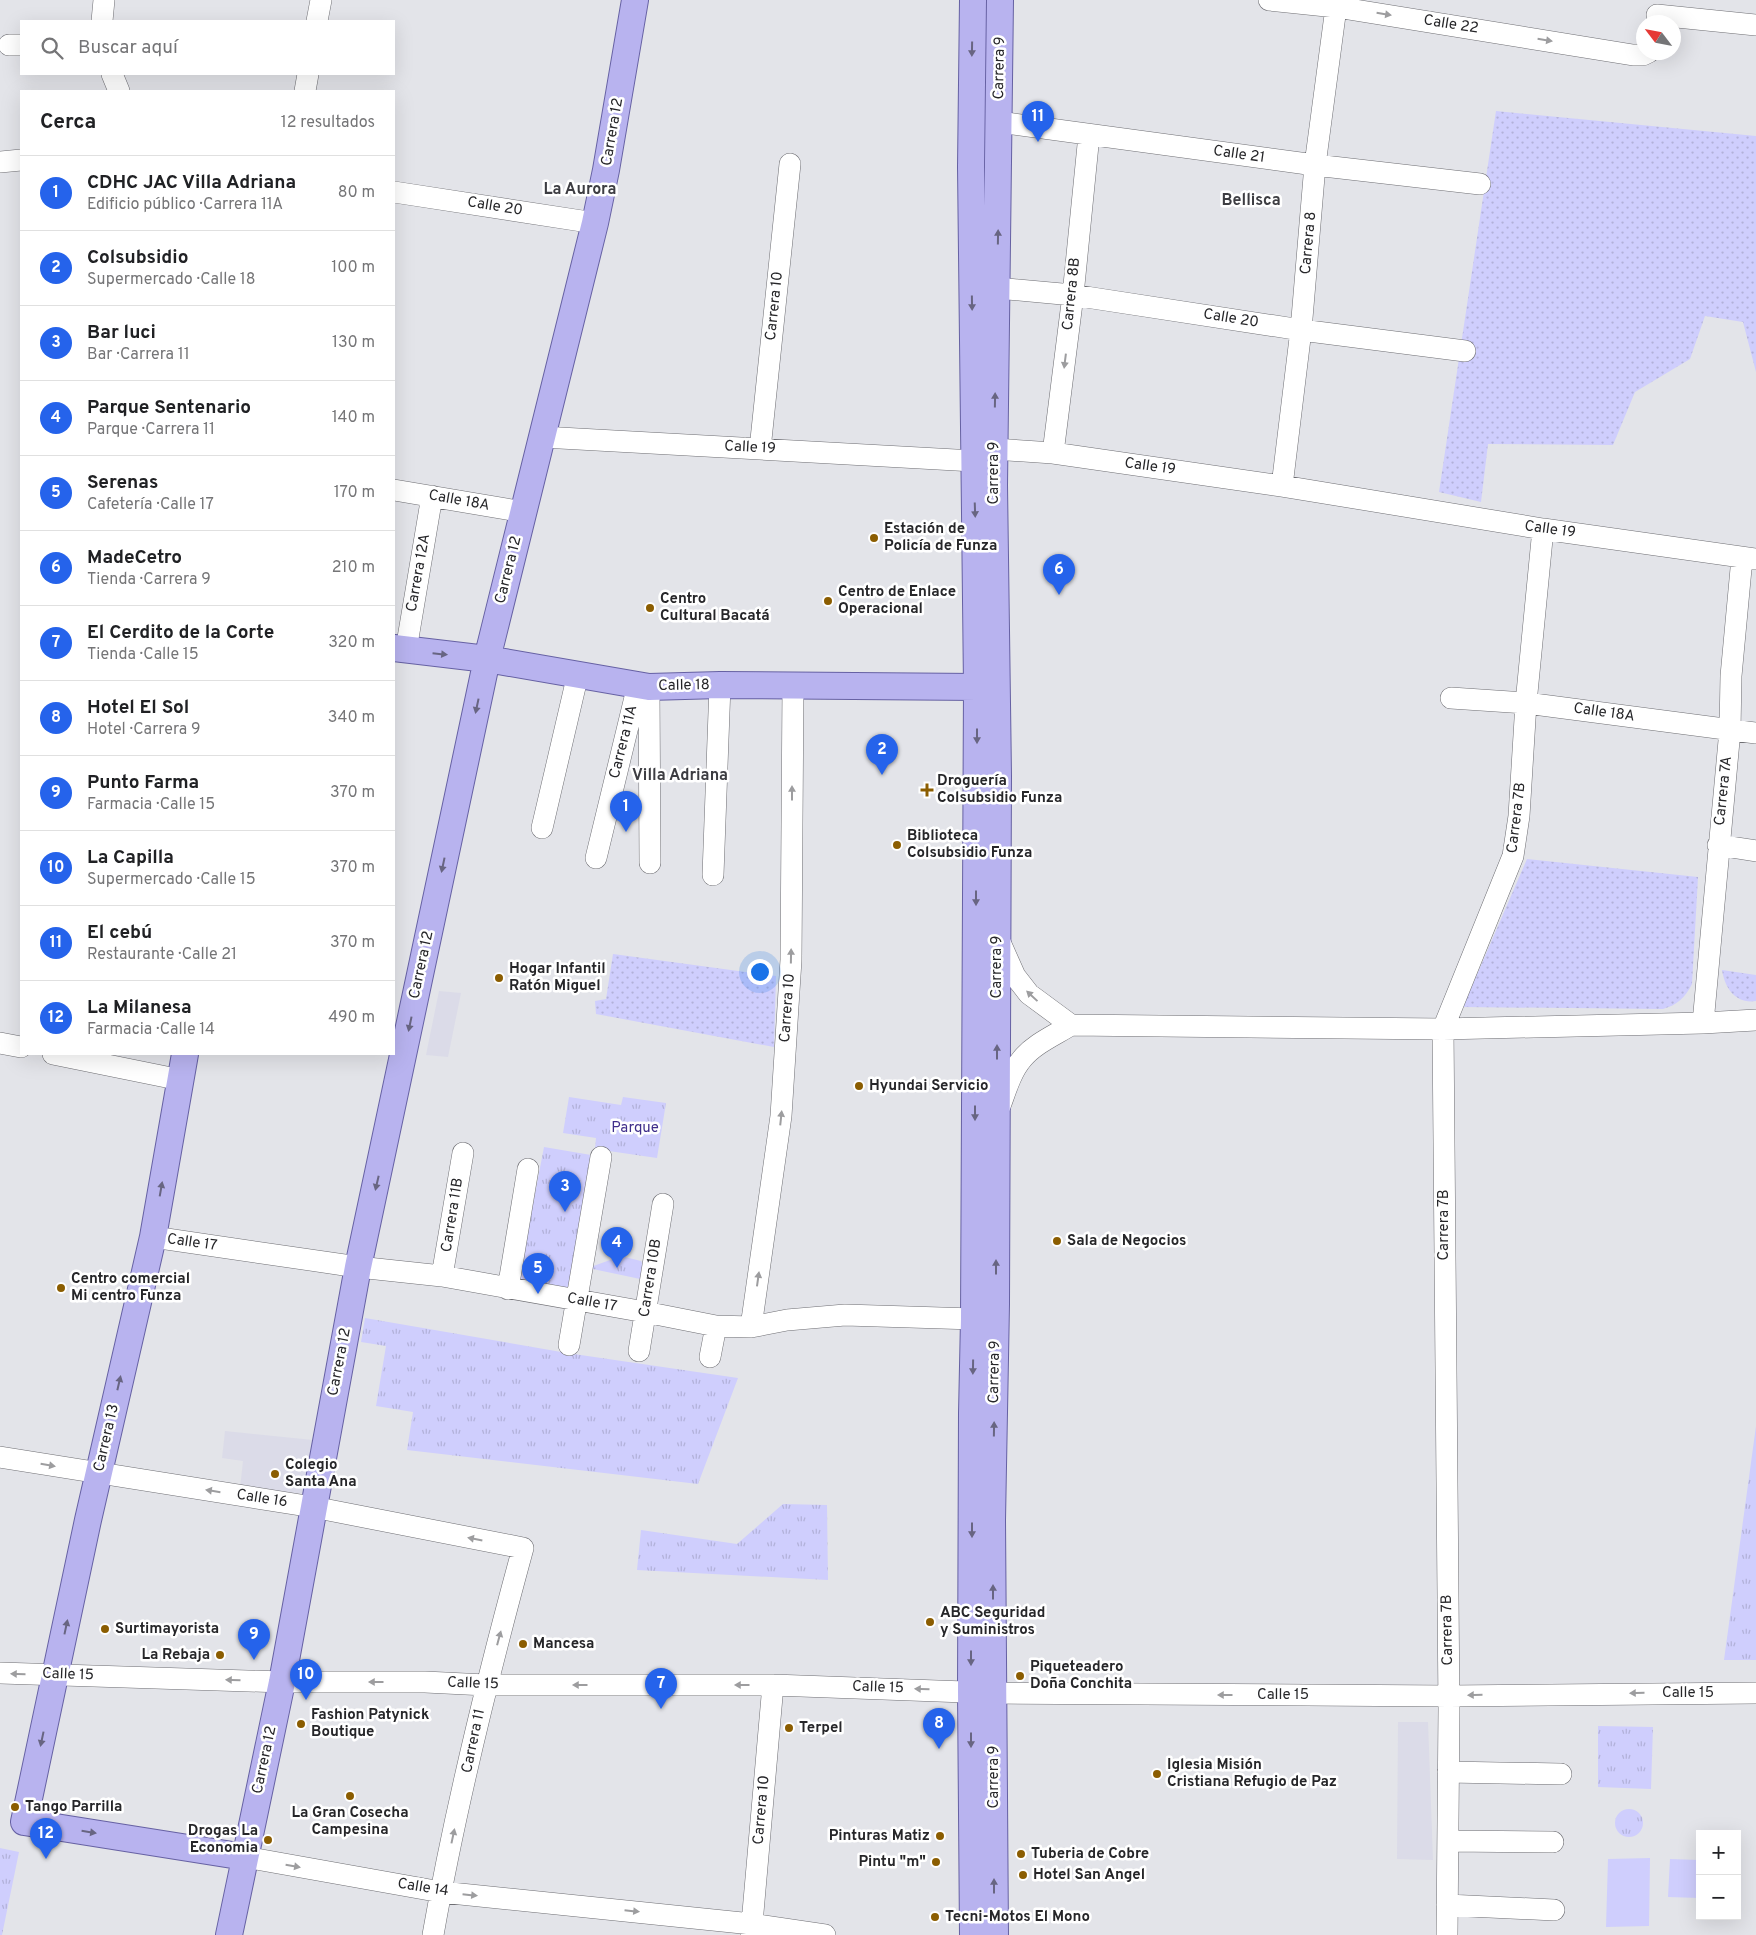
<!DOCTYPE html>
<html lang="es">
<meta charset="utf-8">
<style>
:root{--surface:#fff;--page:#f6f6f6;--text:#202124;--muted:#757577;--line:#e0e0e0;--accent:#2563eb}
body{margin:0;font-family:Overpass,sans-serif;background:var(--page);color:var(--text)}
.controls{position:absolute;right:15px;bottom:15px;display:grid;overflow:hidden;border-radius:0px;box-shadow:0 5px 20px #0002}
.controls button{width:45px;height:45px;display:grid;place-items:center;padding:0;border:0;border-bottom:1px solid var(--line);background:var(--surface);color:var(--text);font:25px sans-serif}
.compass{position:absolute;left:1636px;top:15px;width:45px;height:45px;border-radius:50%;background:var(--surface);box-shadow:0 5px 20px #0002;rotate:302deg}
.you{position:absolute;left:759px;top:971px;width:18px;height:18px;margin:-12px;border:4px solid #fff;border-radius:50%;background:#1a73e8;box-shadow:0 0 0 8px #1a73e833}
.badge{display:grid;place-items:center;width:32px;height:32px;border-radius:50%;background:var(--accent);color:#fff;font-size:16px;font-weight:700}
.pin{position:absolute;translate:-50% -41px;filter:drop-shadow(0 1px 2px #0008)}
.pin::after{content:'';position:absolute;top:26px;width:18px;height:15px;background:inherit;clip-path:polygon(0 0,100% 0,50% 100%)}
.list{margin:0;padding:0;list-style:none}
h2{display:flex;justify-content:space-between;align-items:center;height:65px;margin:0;padding:0 20px;font-size:21px}
h2 small{font-size:16px;font-weight:400;color:var(--muted)}
.list li{display:grid;grid-template-columns:32px 1fr auto;gap:15px;align-items:center;box-sizing:border-box;height:75px;padding:0 20px;border-top:1px solid var(--line)}
.list b{display:block;font-size:19px;white-space:nowrap}
.list p{margin:0;font-size:16px;white-space:nowrap;color:var(--muted)}
.list em{font-size:16px;font-style:normal;color:var(--muted)}
.icon{flex:none;width:28px;height:28px;fill:none;stroke:currentColor;stroke-width:2;stroke-linecap:round;stroke-linejoin:round}
.map{position:relative;flex:none;width:1756px;height:1935px;overflow:hidden}
.search{position:absolute;background:var(--surface);box-shadow:0 5px 20px #0002;left:20px;top:20px;width:375px;height:55px;display:flex;align-items:center;gap:12px;box-sizing:border-box;padding:0 18px;border-radius:0px;color:var(--muted);font-size:19px}
.panel{position:absolute;background:var(--surface);box-shadow:0 5px 20px #0002;left:20px;top:90px;width:375px;height:965px;border-radius:0px}
.map>svg:first-child{display:block}
.built{fill:#dbdbe8}
.grass{fill:url(#grass-dots)}
.park{fill:url(#park-tufts)}
.garden{fill:#cfcefd}
.lines{fill:none;stroke-linecap:round;stroke-linejoin:round}
.minor-casing{stroke:#6e6e73;stroke-width:22}
.major-casing{stroke:#6661a3;stroke-width:28}
.minor{stroke:#fff;stroke-width:21}
.major{stroke:#b8b3ef;stroke-width:26}
.oneway{fill:#9d9d9f}
.oneway2{fill:#686582}
.poi-dot{fill:#8b5d01;stroke:#fff;stroke-width:2}
.labels{text-anchor:middle;dominant-baseline:central;stroke-width:5;stroke-linejoin:round;paint-order:stroke}
.street-label{font-size:15px;fill:#262629;stroke:#fff}
.poi-label{font-size:15px;font-weight:bold;fill:#262629;stroke:#fff;text-anchor:start}
.park-label{font-size:15px;fill:#3f2e8a;stroke:#fff}
.neighbourhood-label{font-size:16px;font-weight:bold;fill:#3d3d42;stroke:#fff}
</style>
<div class="map">
<svg width="1756" height="1935" viewBox="0 0 1756 1935">
<defs>
<pattern id="grass-dots" width="8" height="8" patternUnits="userSpaceOnUse" patternTransform="scale(1.25)"><rect width="8" height="8" fill="#cfcefd"/><path d="M2 2h.1M6 6h.1" fill="none" stroke="#b2b1d9" stroke-width="1.8" stroke-linecap="round"/></pattern>
<pattern id="park-tufts" width="24" height="20" patternUnits="userSpaceOnUse" patternTransform="scale(1.25)"><rect width="24" height="20" fill="#cfcefd"/><path d="M3 7l-1-3M5 7V3M7 7l1-3M15 17l-1-3M17 17v-4M19 17l1-3" fill="none" stroke="#b2b1d9"/></pattern>
</defs>
<rect width="100%" height="100%" fill="#e3e4e9"/>
<path class="built" d="M 439,991 L 461,993 L 448,1057 L 426,1055 Z
M 225,1431 L 313,1440 L 307,1494 L 240,1488 L 243,1461 L 222,1458 Z
M 1398,1722 L 1428,1722 L 1433,1860 L 1397,1859 Z"/>
<path class="grass" d="M 1496,111 L 1756,136 L 1756,372 L 1743,322 L 1705,316 L 1690,359 L 1635,392 L 1613,445 L 1488,444 L 1481,502 L 1439,492 Z
M 1527,859 L 1698,877 L 1692,984 C 1685,998 1677,1005 1663,1009 L 1463,1007 Z
M 613,954 L 776,976 L 774,1047 L 596,1014 L 595,1001 L 606,999 Z
M 1722,970 L 1756,975 L 1756,1001 C 1736,1004 1725,989 1722,970 Z"/>
<path class="park" d="M 569,1097 L 621,1105 L 623,1097 L 666,1103 L 657,1158 L 595,1149 L 596,1138 L 563,1133 Z
M 544,1147 L 597,1156 L 570,1290 L 518,1282 Z
M 621,1256 L 641,1261 L 644,1267 L 645,1280 L 588,1268 Z
M 365,1318 L 567,1353 L 738,1378 L 698,1484 L 407,1450 L 413,1412 L 376,1406 L 386,1346 L 361,1342 Z
M 1756,1426 L 1756,1660 L 1724,1660 Z
M 783,1504 L 827,1505 L 828,1580 L 637,1570 L 641,1530 L 737,1544 Z
M 1598,1726 L 1653,1727 L 1651,1789 L 1598,1787 Z
M1615 1823a14 14 0 1 1 28 0a14 14 0 1 1-28 0Z
M 0,1848 L 19,1852 L 2,1935 L 0,1935 Z"/>
<path class="garden" d="M 1650,1858 L 1649,1926 L 1606,1927 L 1608,1859 Z
M 1670,1859 L 1700,1860 L 1700,1898 L 1668,1897 Z"/>
<g class="lines">
<g class="minor-casing">
<path id="minor" d="M 1269,0 L 1336,7 L 1633,55 L 1643,55 L 1649,52
M 1657,15 L 1756,25
M 102,21 L 104,0
M 317,21 L 321,0
M 9,45 L 21,45
M 112,74 L 119,91
M 305,91 L 308,74
M 999,122 L 1315,165 L 1480,184
M 0,162 L 21,160
M 394,192 L 595,223
M 997,288 L 1073,295 L 1301,330 L 1465,351
M 542,437 L 974,461 L 994,449 L 1053,453 L 1282,486 L 1543,529 L 1756,559
M 760,449 L 790,164
M 1053,453 L 1073,295 L 1089,135
M 1282,486 L 1301,330 L 1315,165 L 1337,0
M 394,490 L 524,512
M 406,650 L 432,496
M 649,687 L 650,863
M 1451,698 L 1526,703 L 1756,733
M 542,828 L 578,674
M 1718,845 L 1756,851
M 596,858 L 638,685
M 713,875 L 720,685
M 999,940 L 1015,976 L 1029,994 L 1071,1025
M 1703,1023 L 1730,730 L 1731,676 L 1742,558
M 0,1043 L 21,1047
M 53,1054 L 181,1080
M 1000,1106 C 1006,1090 1011,1072 1022,1059 C 1034,1044 1055,1035 1071,1025 L 1443,1029 L 1703,1023 L 1756,1020
M 153,1237 L 358,1267 L 442,1276 L 645,1312 L 716,1326 L 751,1327 L 787,1320 L 845,1315 L 974,1319
M 442,1276 L 463,1153
M 508,1289 L 528,1169
M 751,1327 L 781,1116 L 791,960 L 793,687
M 569,1345 L 601,1157
M 639,1351 L 663,1204
M 710,1357 L 716,1326
M 0,1457 L 313,1507 L 523,1548 C 488,1676 456,1804 433,1935
M 0,1673 L 282,1682 L 425,1682 L 486,1685 L 773,1685 L 993,1693 L 1449,1696 L 1756,1693
M 1448,1772 L 1561,1774
M 1448,1841 L 1553,1842
M 245,1857 L 441,1892 L 752,1924 L 825,1935
M 1447,1905 L 1554,1910
M 751,1935 L 773,1685
M 1447,1935 L 1449,1709 L 1443,1029 L 1513,856 L 1519,816 L 1526,703 L 1543,529"/>
</g>
<g class="major-casing">
<path id="major" d="M 394,648 L 487,659 L 649,687 L 720,685 L 977,687
M 185,1054 L 153,1237 L 88,1520 L 24,1822 L 245,1857
M 229,1935 L 282,1682 L 358,1267 L 487,659 L 595,223 L 606,170 L 635,0
M 973,1935 L 971,1691 L 972,1413 L 974,1319 L 977,687 L 971,167 L 973,0
M 995,1935 L 992,1520 L 996,1304 L 998,776 L 994,485 L 1000,0"/>
</g>
<use href="#minor" class="minor"/>
<use href="#major" class="major"/>
</g>
<defs><path id="oneway-solid" d="M-6-.8H1V-3.2L6.5 0L1 3.2V.8H-6Z" transform="scale(1.25)"/></defs>
<g class="oneway">
<use href="#oneway-solid" transform="translate(1384 14) rotate(9)"/>
<use href="#oneway-solid" transform="translate(1545 40) rotate(9)"/>
<use href="#oneway-solid" transform="translate(1065 361) rotate(97)"/>
<use href="#oneway-solid" transform="translate(792 793) rotate(-90)"/>
<use href="#oneway-solid" transform="translate(791 956) rotate(-89)"/>
<use href="#oneway-solid" transform="translate(1032 996) rotate(-137)"/>
<use href="#oneway-solid" transform="translate(781 1118) rotate(-84)"/>
<use href="#oneway-solid" transform="translate(758 1279) rotate(-82)"/>
<use href="#oneway-solid" transform="translate(48 1465) rotate(10)"/>
<use href="#oneway-solid" transform="translate(213 1491) rotate(-171)"/>
<use href="#oneway-solid" transform="translate(475 1539) rotate(-169)"/>
<use href="#oneway-solid" transform="translate(499 1638) rotate(-75)"/>
<use href="#oneway-solid" transform="translate(18 1674) rotate(-179)"/>
<use href="#oneway-solid" transform="translate(233 1680) rotate(-178)"/>
<use href="#oneway-solid" transform="translate(376 1682) rotate(-180)"/>
<use href="#oneway-solid" transform="translate(580 1685) rotate(180)"/>
<use href="#oneway-solid" transform="translate(742 1685) rotate(180)"/>
<use href="#oneway-solid" transform="translate(922 1689) rotate(-178)"/>
<use href="#oneway-solid" transform="translate(1637 1693) rotate(179)"/>
<use href="#oneway-solid" transform="translate(1225 1695) rotate(-180)"/>
<use href="#oneway-solid" transform="translate(1475 1695) rotate(179)"/>
<use href="#oneway-solid" transform="translate(453 1836) rotate(-78)"/>
<use href="#oneway-solid" transform="translate(293 1866) rotate(10)"/>
<use href="#oneway-solid" transform="translate(470 1895) rotate(6)"/>
<use href="#oneway-solid" transform="translate(632 1911) rotate(6)"/>
</g>
<g class="oneway2">
<use href="#oneway-solid" transform="translate(972 49) rotate(91)"/>
<use href="#oneway-solid" transform="translate(998 237) rotate(-89)"/>
<use href="#oneway-solid" transform="translate(972 303) rotate(89)"/>
<use href="#oneway-solid" transform="translate(995 400) rotate(-89)"/>
<use href="#oneway-solid" transform="translate(975 510) rotate(88)"/>
<use href="#oneway-solid" transform="translate(440 654) rotate(6)"/>
<use href="#oneway-solid" transform="translate(477 706) rotate(102)"/>
<use href="#oneway-solid" transform="translate(977 736) rotate(90)"/>
<use href="#oneway-solid" transform="translate(443 865) rotate(102)"/>
<use href="#oneway-solid" transform="translate(976 898) rotate(90)"/>
<use href="#oneway-solid" transform="translate(410 1024) rotate(102)"/>
<use href="#oneway-solid" transform="translate(997 1052) rotate(-90)"/>
<use href="#oneway-solid" transform="translate(975 1113) rotate(90)"/>
<use href="#oneway-solid" transform="translate(377 1183) rotate(103)"/>
<use href="#oneway-solid" transform="translate(161 1189) rotate(-80)"/>
<use href="#oneway-solid" transform="translate(996 1267) rotate(-90)"/>
<use href="#oneway-solid" transform="translate(973 1367) rotate(91)"/>
<use href="#oneway-solid" transform="translate(119 1383) rotate(-77)"/>
<use href="#oneway-solid" transform="translate(994 1429) rotate(-89)"/>
<use href="#oneway-solid" transform="translate(972 1530) rotate(90)"/>
<use href="#oneway-solid" transform="translate(993 1592) rotate(-90)"/>
<use href="#oneway-solid" transform="translate(66 1627) rotate(-78)"/>
<use href="#oneway-solid" transform="translate(971 1658) rotate(90)"/>
<use href="#oneway-solid" transform="translate(42 1739) rotate(102)"/>
<use href="#oneway-solid" transform="translate(971 1740) rotate(90)"/>
<use href="#oneway-solid" transform="translate(89 1832) rotate(9)"/>
<use href="#oneway-solid" transform="translate(994 1886) rotate(-90)"/>
</g>
<g class="poi-dot">
<circle cx="874" cy="538" r="5"/>
<circle cx="828" cy="601" r="5"/>
<circle cx="650" cy="608" r="5"/>
<path d="M924.5 782.5h5v5h5v5h-5v5h-5v-5h-5v-5h5z"/>
<circle cx="897" cy="845" r="5"/>
<circle cx="499" cy="978" r="5"/>
<circle cx="859" cy="1086" r="5"/>
<circle cx="1057" cy="1241" r="5"/>
<circle cx="61" cy="1288" r="5"/>
<circle cx="275" cy="1474" r="5"/>
<circle cx="930" cy="1622" r="5"/>
<circle cx="105" cy="1629" r="5"/>
<circle cx="523" cy="1644" r="5"/>
<circle cx="220" cy="1655" r="5"/>
<circle cx="1020" cy="1676" r="5"/>
<circle cx="301" cy="1724" r="5"/>
<circle cx="789" cy="1728" r="5"/>
<circle cx="1157" cy="1774" r="5"/>
<circle cx="350" cy="1796" r="5"/>
<circle cx="15" cy="1807" r="5"/>
<circle cx="940" cy="1836" r="5"/>
<circle cx="268" cy="1840" r="5"/>
<circle cx="1021" cy="1854" r="5"/>
<circle cx="936" cy="1862" r="5"/>
<circle cx="1023" cy="1875" r="5"/>
<circle cx="935" cy="1917" r="5"/>
</g>
<g class="labels">
<g class="street-label">
<text transform="translate(1451 25) rotate(9)">Calle 22</text>
<text transform="translate(1000 68) rotate(-89)">Carrera 9</text>
<text transform="translate(613 132) rotate(-80)">Carrera 12</text>
<text transform="translate(1239 155) rotate(8)">Calle 21</text>
<text transform="translate(495 207) rotate(9)">Calle 20</text>
<text transform="translate(1309 243) rotate(-85)">Carrera 8</text>
<text transform="translate(1072 294) rotate(-84)">Carrera 8B</text>
<text transform="translate(775 306) rotate(-84)">Carrera 10</text>
<text transform="translate(1231 319) rotate(9)">Calle 20</text>
<text transform="translate(750 448) rotate(3)">Calle 19</text>
<text transform="translate(1150 467) rotate(8)">Calle 19</text>
<text transform="translate(994 473) rotate(-90)">Carrera 9</text>
<text transform="translate(459 501) rotate(10)">Calle 18A</text>
<text transform="translate(1550 530) rotate(8)">Calle 19</text>
<text transform="translate(509 570) rotate(-76)">Carrera 12</text>
<text transform="translate(419 573) rotate(-80)">Carrera 12A</text>
<text transform="translate(684 686) rotate(-1)">Calle 18</text>
<text transform="translate(1604 713) rotate(8)">Calle 18A</text>
<text transform="translate(624 742) rotate(-76)">Carrera 11A</text>
<text transform="translate(1724 791) rotate(-84)">Carrera 7A</text>
<text transform="translate(1517 818) rotate(-83)">Carrera 7B</text>
<text transform="translate(422 965) rotate(-78)">Carrera 12</text>
<text transform="translate(997 967) rotate(-90)">Carrera 9</text>
<text transform="translate(788 1008) rotate(-86)">Carrera 10</text>
<text transform="translate(453 1215) rotate(-81)">Carrera 11B</text>
<text transform="translate(1444 1225) rotate(-90)">Carrera 7B</text>
<text transform="translate(192 1243) rotate(8)">Calle 17</text>
<text transform="translate(651 1278) rotate(-81)">Carrera 10B</text>
<text transform="translate(592 1303) rotate(10)">Calle 17</text>
<text transform="translate(340 1362) rotate(-79)">Carrera 12</text>
<text transform="translate(995 1372) rotate(-89)">Carrera 9</text>
<text transform="translate(107 1438) rotate(-77)">Carrera 13</text>
<text transform="translate(262 1499) rotate(9)">Calle 16</text>
<text transform="translate(1448 1630) rotate(-91)">Carrera 7B</text>
<text transform="translate(68 1675) rotate(2)">Calle 15</text>
<text transform="translate(473 1684) rotate(2)">Calle 15</text>
<text transform="translate(878 1688) rotate(2)">Calle 15</text>
<text x="1688" y="1693">Calle 15</text>
<text x="1283" y="1695">Calle 15</text>
<text transform="translate(474 1741) rotate(-78)">Carrera 11</text>
<text transform="translate(265 1760) rotate(-78)">Carrera 12</text>
<text transform="translate(994 1777) rotate(-90)">Carrera 9</text>
<text transform="translate(762 1810) rotate(-85)">Carrera 10</text>
<text transform="translate(423 1888) rotate(9)">Calle 14</text>
</g>
<g class="poi-label">
<text x="884" y="529">Estación de<tspan x="884" dy="17">Policía de Funza</tspan></text>
<text x="838" y="592">Centro de Enlace<tspan x="838" dy="17">Operacional</tspan></text>
<text x="660" y="599">Centro<tspan x="660" dy="17">Cultural Bacatá</tspan></text>
<text x="937" y="781">Droguería<tspan x="937" dy="17">Colsubsidio Funza</tspan></text>
<text x="907" y="836">Biblioteca<tspan x="907" dy="17">Colsubsidio Funza</tspan></text>
<text x="509" y="969">Hogar Infantil<tspan x="509" dy="17">Ratón Miguel</tspan></text>
<text x="869" y="1086">Hyundai Servicio</text>
<text x="1067" y="1241">Sala de Negocios</text>
<text x="71" y="1279">Centro comercial<tspan x="71" dy="17">Mi centro Funza</tspan></text>
<text x="285" y="1465">Colegio<tspan x="285" dy="17">Santa Ana</tspan></text>
<text x="940" y="1613">ABC Seguridad<tspan x="940" dy="17">y Suministros</tspan></text>
<text x="115" y="1629">Surtimayorista</text>
<text x="533" y="1644">Mancesa</text>
<text x="210" y="1655" text-anchor="end">La Rebaja</text>
<text x="1030" y="1667">Piqueteadero<tspan x="1030" dy="17">Doña Conchita</tspan></text>
<text x="311" y="1715">Fashion Patynick<tspan x="311" dy="17">Boutique</tspan></text>
<text x="799" y="1728">Terpel</text>
<text x="1167" y="1765">Iglesia Misión<tspan x="1167" dy="17">Cristiana Refugio de Paz</tspan></text>
<text x="25" y="1807">Tango Parrilla</text>
<text x="350" y="1813" text-anchor="middle">La Gran Cosecha<tspan x="350" dy="17">Campesina</tspan></text>
<text x="258" y="1831" text-anchor="end">Drogas La<tspan x="258" dy="17">Economia</tspan></text>
<text x="930" y="1836" text-anchor="end">Pinturas Matiz</text>
<text x="1031" y="1854">Tuberia de Cobre</text>
<text x="926" y="1862" text-anchor="end">Pintu "m"</text>
<text x="1033" y="1875">Hotel San Angel</text>
<text x="945" y="1917">Tecni-Motos El Mono</text>
</g>
<g class="park-label">
<text x="635" y="1128">Parque</text>
</g>
<g class="neighbourhood-label">
<text x="580" y="190">La Aurora</text>
<text x="1251" y="201">Bellisca</text>
<text x="680" y="776">Villa Adriana</text>
</g>
</g>
</svg>
<div class="controls">
<button>+</button>
<button>−</button>
</div>
<svg class="compass" viewBox="-18 -18 36 36"><path d="M0-13l5 13h-10z" fill="#e53935"/><path d="M0 13l5-13h-10z" fill="#757577"/></svg>
<div class="you"></div>
<div class="pin badge" style="left:626px;top:832px">1</div>
<div class="pin badge" style="left:882px;top:775px">2</div>
<div class="pin badge" style="left:565px;top:1212px">3</div>
<div class="pin badge" style="left:617px;top:1268px">4</div>
<div class="pin badge" style="left:538px;top:1294px">5</div>
<div class="pin badge" style="left:1059px;top:595px">6</div>
<div class="pin badge" style="left:661px;top:1709px">7</div>
<div class="pin badge" style="left:939px;top:1749px">8</div>
<div class="pin badge" style="left:254px;top:1660px">9</div>
<div class="pin badge" style="left:306px;top:1700px">10</div>
<div class="pin badge" style="left:1038px;top:142px">11</div>
<div class="pin badge" style="left:46px;top:1859px">12</div>
<div class="search"><svg class="icon" aria-label="search" viewBox="0 0 24 24"><circle cx="10" cy="10" r="6"/><path d="M15 15l6 6"/></svg>Buscar aquí</div>
<section class="panel">
<h2>Cerca<small>12 resultados</small></h2>
<ul class="list">
<li><span class="badge">1</span><div><b>CDHC JAC Villa Adriana</b><p>Edificio público · Carrera 11A</p></div><em>80 m</em></li>
<li><span class="badge">2</span><div><b>Colsubsidio</b><p>Supermercado · Calle 18</p></div><em>100 m</em></li>
<li><span class="badge">3</span><div><b>Bar luci</b><p>Bar · Carrera 11</p></div><em>130 m</em></li>
<li><span class="badge">4</span><div><b>Parque Sentenario</b><p>Parque · Carrera 11</p></div><em>140 m</em></li>
<li><span class="badge">5</span><div><b>Serenas</b><p>Cafetería · Calle 17</p></div><em>170 m</em></li>
<li><span class="badge">6</span><div><b>MadeCetro</b><p>Tienda · Carrera 9</p></div><em>210 m</em></li>
<li><span class="badge">7</span><div><b>El Cerdito de la Corte</b><p>Tienda · Calle 15</p></div><em>320 m</em></li>
<li><span class="badge">8</span><div><b>Hotel El Sol</b><p>Hotel · Carrera 9</p></div><em>340 m</em></li>
<li><span class="badge">9</span><div><b>Punto Farma</b><p>Farmacia · Calle 15</p></div><em>370 m</em></li>
<li><span class="badge">10</span><div><b>La Capilla</b><p>Supermercado · Calle 15</p></div><em>370 m</em></li>
<li><span class="badge">11</span><div><b>El cebú</b><p>Restaurante · Calle 21</p></div><em>370 m</em></li>
<li><span class="badge">12</span><div><b>La Milanesa</b><p>Farmacia · Calle 14</p></div><em>490 m</em></li>
</ul>
</section>
</div>
